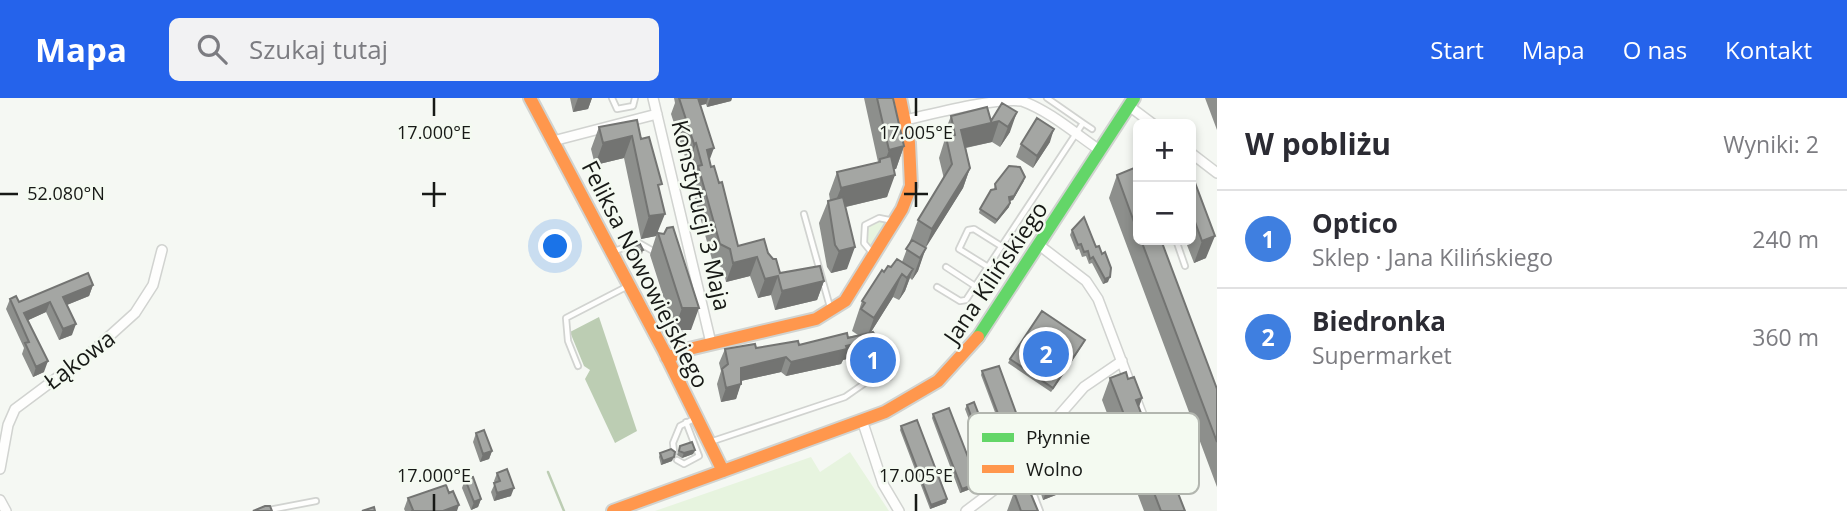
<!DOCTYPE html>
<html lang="pl">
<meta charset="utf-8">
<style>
:root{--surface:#fff;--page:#f2f2f3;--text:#2b2b33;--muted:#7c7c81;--line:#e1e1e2;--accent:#2563eb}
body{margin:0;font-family:"Open Sans",sans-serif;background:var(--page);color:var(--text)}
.controls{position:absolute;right:21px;top:21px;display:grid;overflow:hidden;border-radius:10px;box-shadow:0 4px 10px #0003}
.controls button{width:63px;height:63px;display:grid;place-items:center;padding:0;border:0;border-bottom:2px solid var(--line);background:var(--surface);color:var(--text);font:35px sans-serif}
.you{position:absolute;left:556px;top:149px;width:24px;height:24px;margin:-18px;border:5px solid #fff;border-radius:50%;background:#1a73e8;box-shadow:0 0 0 10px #1a73e833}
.badge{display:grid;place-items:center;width:46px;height:46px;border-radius:50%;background:var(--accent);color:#fff;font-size:23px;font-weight:700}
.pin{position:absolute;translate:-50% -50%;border:4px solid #fff;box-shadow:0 2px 7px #0006}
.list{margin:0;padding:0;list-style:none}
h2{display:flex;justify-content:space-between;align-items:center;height:91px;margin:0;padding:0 28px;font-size:30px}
h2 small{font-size:23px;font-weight:400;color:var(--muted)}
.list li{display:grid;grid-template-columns:46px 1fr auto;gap:21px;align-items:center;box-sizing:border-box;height:98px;padding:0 28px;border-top:2px solid var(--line)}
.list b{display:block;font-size:26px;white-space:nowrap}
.list p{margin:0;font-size:23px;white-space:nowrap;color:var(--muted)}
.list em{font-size:23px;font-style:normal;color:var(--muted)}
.icon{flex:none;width:38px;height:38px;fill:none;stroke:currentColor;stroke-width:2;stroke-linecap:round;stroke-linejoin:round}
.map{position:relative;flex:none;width:1217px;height:413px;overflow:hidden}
header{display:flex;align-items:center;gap:42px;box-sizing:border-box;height:98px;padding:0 35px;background:var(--accent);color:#fff}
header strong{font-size:33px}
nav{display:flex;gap:38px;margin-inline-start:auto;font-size:24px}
.search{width:490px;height:63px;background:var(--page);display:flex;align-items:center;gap:18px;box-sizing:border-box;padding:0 24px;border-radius:10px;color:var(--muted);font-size:26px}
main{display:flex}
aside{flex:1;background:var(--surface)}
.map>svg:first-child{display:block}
.green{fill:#e7f4df}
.water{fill:#bccdb3}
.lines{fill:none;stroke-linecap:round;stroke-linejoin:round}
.stream{stroke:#bccdb3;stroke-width:2.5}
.lane-casing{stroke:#d1d3d0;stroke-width:8}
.street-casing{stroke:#d1d3d0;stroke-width:12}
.fast-casing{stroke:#d1d3d0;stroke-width:16}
.slow-casing{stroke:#d1d3d0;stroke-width:16}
.lane{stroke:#fefefd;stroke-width:4.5}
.street{stroke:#fefefd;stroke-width:9}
.fast{stroke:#63d668;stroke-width:12}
.slow{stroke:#ff974d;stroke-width:12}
.wall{fill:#8d8f8c}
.shaded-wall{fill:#737472}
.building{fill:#a4a6a3;stroke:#737472;stroke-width:2}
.ticks{fill:none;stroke:#171916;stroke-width:2.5}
.labels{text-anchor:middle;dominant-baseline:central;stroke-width:5;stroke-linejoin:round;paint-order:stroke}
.street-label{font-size:23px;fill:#171916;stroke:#f4faf1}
.key{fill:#f4faf1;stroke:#b2b6af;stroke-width:2}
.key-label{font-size:19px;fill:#171916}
.ticks-label{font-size:18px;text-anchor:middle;fill:#171916;stroke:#f4faf1;stroke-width:5;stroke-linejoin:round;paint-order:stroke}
</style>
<header>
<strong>Mapa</strong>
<div class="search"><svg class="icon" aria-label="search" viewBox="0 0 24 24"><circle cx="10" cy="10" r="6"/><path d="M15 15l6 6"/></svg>Szukaj tutaj</div>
<nav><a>Start</a><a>Mapa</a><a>O nas</a><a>Kontakt</a></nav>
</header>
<main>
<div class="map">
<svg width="1217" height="413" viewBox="0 0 1217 413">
<rect width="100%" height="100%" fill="#f5f8f3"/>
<path class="green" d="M 878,122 L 887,126 L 874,147 L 870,147 L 865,138 L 867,130 Z
M 879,258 L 881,273 L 861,277 L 859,266 Z
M 850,354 L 889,413 L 655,413 L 811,359 L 820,374 Z"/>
<path class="water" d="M 599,219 L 637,333 L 615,345 L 585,281 L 590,272 L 584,268 L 570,234 Z"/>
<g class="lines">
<path class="stream" d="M 548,374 L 564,413"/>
<g class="lane-casing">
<path id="lane" d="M 612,0 L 617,11 L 633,8 L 635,0
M 1083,25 L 1092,31
M 804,116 L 830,209
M 1176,142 L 1185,168
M 614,153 L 639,145 L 653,153
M 873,156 L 864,145 L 865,127 L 879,120 L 894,123
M 946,169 L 975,188
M 988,169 L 959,151 L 968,132 L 974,131 L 1001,148
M 937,189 L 960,203 L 966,202 L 1083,25 L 1047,0
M 680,235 L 683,251
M 578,268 L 568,243 L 566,220 L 626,189
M 710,344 L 845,299 L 865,285 L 889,279
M 674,354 L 673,345 L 680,328 L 696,320
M 677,362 L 684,366 L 699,358 L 686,324
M 1021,363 L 1040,413
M 264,413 L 316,403"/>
</g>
<g class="street-casing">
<path id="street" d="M 653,0 L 711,245
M 1129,8 L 1153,26
M 905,22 C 937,15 992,0 1022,3 C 1050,13 1077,37 1101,53
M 553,43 L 657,16
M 1191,55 L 1217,75
M 1039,147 L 1086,183 L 1098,201 L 1158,360
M 862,322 L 883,386 L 899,413
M 0,371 L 8,327 L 15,311 L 94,252 L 135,215 L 153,187 L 162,152
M 0,402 L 6,413
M 966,413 L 994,392 L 1084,289 L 1122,263"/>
</g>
<g class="fast-casing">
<path id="fast" d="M 978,239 L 1134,0"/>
</g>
<g class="slow-casing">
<path id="slow" d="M 530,0 L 664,253 L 723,373
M 667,260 L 689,251 L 816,221 L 845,203 L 902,111 L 911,88 L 909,45 L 900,0
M 613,413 L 885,314 L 938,283 L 978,239"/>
</g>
<use href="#lane" class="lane"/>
<use href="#street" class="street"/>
<use href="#fast" class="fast"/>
<use href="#slow" class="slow"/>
</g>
<path class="wall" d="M 570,0 L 592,0 L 588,11 L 573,14 Z
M 674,0 L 732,0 L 731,3 L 707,9 L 706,6 L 700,7 L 711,69 L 738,148 L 768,155 L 780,175 L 824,183 L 817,202 L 775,212 L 771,197 L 758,200 L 750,178 L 726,184 L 723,170 L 713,165 L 691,87 L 693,81 L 689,64 L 687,65 L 671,16 L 675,5 Z
M 864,0 L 893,0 L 904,48 L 896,71 L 894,71 L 887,99 L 846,109 L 847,171 L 831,175 L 827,169 L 819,125 L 828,103 L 830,102 L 829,96 L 837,74 L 878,64 Z
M 1205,0 L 1217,0 L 1217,32 Z
M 1002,5 L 1010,34 L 1000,49 L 992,44 L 966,50 L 970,70 L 963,90 L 925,150 L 918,173 L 912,182 L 910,180 L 905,193 L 899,202 L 893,199 L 871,234 L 877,264 L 860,268 L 858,258 L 843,262 L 841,266 L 786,278 L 781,274 L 741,283 L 736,301 L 721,304 L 717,286 L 721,273 L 719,265 L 725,251 L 756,250 L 799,247 L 858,237 L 852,233 L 862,203 L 884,174 L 902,164 L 918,122 L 944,81 L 939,60 L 944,44 L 943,38 L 951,18 L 991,23 Z
M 599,29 L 641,41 L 660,93 L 658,135 L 691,232 L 674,232 L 650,157 L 656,138 L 641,141 L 624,60 L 595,67 L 591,51 Z
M 1050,44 L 1033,70 L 1016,59 L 1021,46 Z
M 1191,74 L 1206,160 L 1194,165 L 1185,142 L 1191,142 Z
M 1117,77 L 1138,81 L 1138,142 L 1161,142 L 1217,291 L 1217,389 L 1109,100 Z
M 1024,83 L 1013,102 L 1010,103 L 1009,109 L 995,126 L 979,115 L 980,111 L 994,92 L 995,86 Z
M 1084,119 L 1108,184 L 1103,186 L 1092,165 L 1089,166 L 1086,158 L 1082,159 L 1079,151 L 1076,152 L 1070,137 L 1072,132 Z
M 93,187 L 89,198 L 67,207 L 72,237 L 59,242 L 46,214 L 28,222 L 44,274 L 33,279 L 22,256 L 24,250 L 6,211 L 10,201 L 19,204 Z
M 1083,246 L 1051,294 L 1008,265 L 1010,261 Z
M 982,273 L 1021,335 L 1005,341 L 981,277 Z
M 1110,280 L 1128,281 L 1142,300 L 1139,309 L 1155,351 L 1185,413 L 1144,413 L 1102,302 Z
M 967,307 L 997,364 L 996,369 L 988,372 L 965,311 Z
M 933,316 L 976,389 L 960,395 L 932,320 Z
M 901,328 L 947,401 L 946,405 L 930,411 L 900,332 Z
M 476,335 L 492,353 L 489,361 L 480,364 L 473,344 Z
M 1077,336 L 1092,366 L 1080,371 L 1077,381 L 1065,385 L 1061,395 L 1043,402 L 1038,387 L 1046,365 L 1058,358 L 1061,350 L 1074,343 Z
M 679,352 L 695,352 L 693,356 L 682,360 L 677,357 Z
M 660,355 L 672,363 L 661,367 L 659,359 Z
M 497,375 L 511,398 L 494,403 L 491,394 L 495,385 L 494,383 Z
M 1016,380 L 1026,385 L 1025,389 L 1017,392 L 1014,385 Z
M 465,381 L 481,401 L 478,409 L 471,412 L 462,390 Z
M 1014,394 L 1038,413 L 1007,413 Z
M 408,400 L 457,413 L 405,413 L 404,411 Z"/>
<path class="shaded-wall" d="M 578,0 L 592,0 L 588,11 L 573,14 Z
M 692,0 L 708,0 L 706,6 L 688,10 Z
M 710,0 L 732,0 L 731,3 L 707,9 Z
M 1017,14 L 1010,34 L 1000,49 L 1008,29 Z
M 999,23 L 992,44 L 954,52 L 961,32 Z
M 1054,31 L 1050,44 L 1033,70 L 1037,58 Z
M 632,38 L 624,60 L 595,67 L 603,45 Z
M 696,45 L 689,64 L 687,65 L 694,46 Z
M 904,48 L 896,71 L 881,74 L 889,52 Z
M 714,50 L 707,69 L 707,52 Z
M 970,70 L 963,90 L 925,151 L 932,131 Z
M 895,77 L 887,99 L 832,112 L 841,90 Z
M 1025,79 L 1013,102 L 1008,103 L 1009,99 Z
M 1010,105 L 1009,109 L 995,126 L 997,122 Z
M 665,116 L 656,138 L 641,141 L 649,118 Z
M 1215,138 L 1206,160 L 1194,165 L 1202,143 Z
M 855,149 L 847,171 L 831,175 L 839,153 Z
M 926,150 L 918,173 L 912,182 L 920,160 Z
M 643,152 L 642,156 L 634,157 L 636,153 Z
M 757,159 L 750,178 L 726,184 L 733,165 Z
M 913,171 L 905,193 L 899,202 L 907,180 Z
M 902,176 L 893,199 L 866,242 L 874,220 Z
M 778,178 L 771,197 L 758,200 L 765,181 Z
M 1110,179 L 1108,184 L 1103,186 L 1105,181 Z
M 824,183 L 817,202 L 775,212 L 782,193 Z
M 93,187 L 89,198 L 59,210 L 63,199 Z
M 50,204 L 46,214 L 20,226 L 24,215 Z
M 682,210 L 699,210 L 691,232 L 674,232 Z
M 76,226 L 72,237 L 59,242 L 63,231 Z
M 1085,242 L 1083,246 L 1051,294 L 1053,290 Z
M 863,244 L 858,258 L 843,262 L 841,266 L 786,278 L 791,264 Z
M 883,249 L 877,264 L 860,268 L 866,253 Z
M 786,259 L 781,274 L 736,284 L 741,270 Z
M 48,263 L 44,274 L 33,279 L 36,269 Z
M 741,286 L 736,301 L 721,304 L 726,290 Z
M 1142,300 L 1134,322 L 1136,302 Z
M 1022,331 L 1021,335 L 1005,341 L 1006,337 Z
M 1100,344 L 1092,366 L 1080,371 L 1077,381 L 1065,385 L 1061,395 L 1043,402 L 1051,380 L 1082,351 Z
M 695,352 L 693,356 L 682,360 L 684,355 Z
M 492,353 L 489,361 L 480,364 L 483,356 Z
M 674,359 L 672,363 L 661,367 L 663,363 Z
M 997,364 L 996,369 L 988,372 L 989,367 Z
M 978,385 L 976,389 L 960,395 L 962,391 Z
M 1026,385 L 1025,389 L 1017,392 L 1019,388 Z
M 514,390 L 511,398 L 494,403 L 497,395 Z
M 481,401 L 478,409 L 471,412 L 474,404 Z
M 947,401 L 946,405 L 930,411 L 931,407 Z
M 459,407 L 457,413 L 443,413 Z"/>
<path class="building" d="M 679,0 L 698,0 L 714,50 L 707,52 L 711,69 L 714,68 L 719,85 L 722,84 L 738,148 L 764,141 L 768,155 L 773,161 L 776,161 L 780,175 L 820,168 L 824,183 L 782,193 L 778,178 L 765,181 L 757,159 L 733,165 L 730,151 L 720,146 L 698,68 L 702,67 L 696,45 L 694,46 Z
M 877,0 L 893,0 L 904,48 L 889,52 Z
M 1002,5 L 1017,14 L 1008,29 L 999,23 L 961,32 L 970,70 L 932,131 L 918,122 L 952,66 L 946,39 L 955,37 L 951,18 L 987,9 L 991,23 Z
M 1037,20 L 1054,31 L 1037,58 L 1021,46 Z
M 637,22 L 641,41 L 649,39 L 662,86 L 658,87 L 665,116 L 649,118 L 632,38 L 603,45 L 599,29 Z
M 891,58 L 895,77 L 841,90 L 837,74 L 880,64 L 880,61 Z
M 1009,68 L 1020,69 L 1025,79 L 1014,98 L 1009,99 L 1010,105 L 997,122 L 980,111 L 991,92 L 996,91 L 995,86 Z
M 1134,70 L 1138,81 L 1138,135 L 1117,77 Z
M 1191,74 L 1215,138 L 1202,143 L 1191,113 Z
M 843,99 L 855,149 L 839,153 L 835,147 L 828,103 Z
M 1084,119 L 1096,149 L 1099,148 L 1102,156 L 1105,154 L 1111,170 L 1110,179 L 1105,181 L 1093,159 L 1090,161 L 1088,153 L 1084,154 L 1081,146 L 1078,147 L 1072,132 Z
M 673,129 L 699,210 L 682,210 L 658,135 L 664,136 L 667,130 Z
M 912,142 L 926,150 L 920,160 L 906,151 Z
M 1141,142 L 1161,142 L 1217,291 L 1217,344 Z
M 640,146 L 643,152 L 636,153 L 635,148 Z
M 897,161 L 913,171 L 907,180 L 902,176 L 874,220 L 861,211 L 865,205 L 862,203 L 882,172 L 884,174 L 888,168 L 891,169 Z
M 88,175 L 93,187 L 63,199 L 76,226 L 63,231 L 50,204 L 24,215 L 48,263 L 36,269 L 25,245 L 29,244 L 10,201 L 16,198 L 19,204 Z
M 1042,213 L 1085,242 L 1053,290 L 1010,261 Z
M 873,234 L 883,249 L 866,253 L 863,244 L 846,248 L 847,251 L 791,264 L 786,259 L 741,270 L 741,286 L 726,290 L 722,271 L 728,266 L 725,251 L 755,246 L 756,250 L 798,243 L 799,247 L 847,235 L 848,240 Z
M 999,268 L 1022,331 L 1006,337 L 982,273 Z
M 1126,274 L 1128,281 L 1134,279 L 1142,300 L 1136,302 L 1155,351 L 1160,349 L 1185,413 L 1161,413 L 1110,280 Z
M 974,304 L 997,364 L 989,367 L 967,307 Z
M 949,310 L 978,385 L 962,391 L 933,316 Z
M 917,322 L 947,401 L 931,407 L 901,328 Z
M 484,332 L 492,353 L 483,356 L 476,335 Z
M 692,344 L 695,352 L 684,355 L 679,353 L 680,348 Z
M 671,351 L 675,354 L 674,359 L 663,363 L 660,355 Z
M 507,371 L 514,390 L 497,395 L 494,385 L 500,383 L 497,375 Z
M 473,379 L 481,401 L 474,404 L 465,381 Z
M 446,387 L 449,395 L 453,393 L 459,407 L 443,413 L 412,413 L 413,412 L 408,400 Z
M 1028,389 L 1038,413 L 1021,413 L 1014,394 Z
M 265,408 L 270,408 L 272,413 L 253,413 Z
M 374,409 L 375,413 L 362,413 Z"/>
<path class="ticks" d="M 434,0 L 434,18M 916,0 L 916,18M 434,84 L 434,109M 916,84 L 916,109M 0,96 L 18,96M 422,96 L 446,96M 904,96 L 928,96M 434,396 L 434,413M 916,396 L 916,413"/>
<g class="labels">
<g class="street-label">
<text transform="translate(702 117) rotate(77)">Konstytucji 3 Maja</text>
<text transform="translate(995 174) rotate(-56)">Jana Kilińskiego</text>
<text transform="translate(646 176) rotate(63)">Feliksa Nowowiejskiego</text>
<text transform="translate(79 261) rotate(-37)">Łąkowa</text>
</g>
</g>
<rect x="968" y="315" width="231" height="81" rx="10" class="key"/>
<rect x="982" y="335" width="32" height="9" fill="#63d668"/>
<rect x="982" y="367" width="32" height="8" fill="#ff974d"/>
<g class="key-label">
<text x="1026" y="346">Płynnie</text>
<text x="1026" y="378">Wolno</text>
</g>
<g class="ticks-label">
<text x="434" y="41">17.000°E</text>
<text x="916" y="41">17.005°E</text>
<text x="66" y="102">52.080°N</text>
<text x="434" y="384">17.000°E</text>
<text x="916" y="384">17.005°E</text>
</g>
</svg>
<div class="controls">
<button>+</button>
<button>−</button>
</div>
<div class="you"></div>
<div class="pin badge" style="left:873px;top:262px;background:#3f7fe0">1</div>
<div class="pin badge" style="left:1046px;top:256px;background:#3f7fe0">2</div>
</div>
<aside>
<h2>W pobliżu<small>Wyniki: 2</small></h2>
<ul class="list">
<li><span class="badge" style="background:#3f7fe0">1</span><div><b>Optico</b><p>Sklep · Jana Kilińskiego</p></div><em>240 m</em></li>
<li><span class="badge" style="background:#3f7fe0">2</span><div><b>Biedronka</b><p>Supermarket</p></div><em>360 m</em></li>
</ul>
</aside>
</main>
